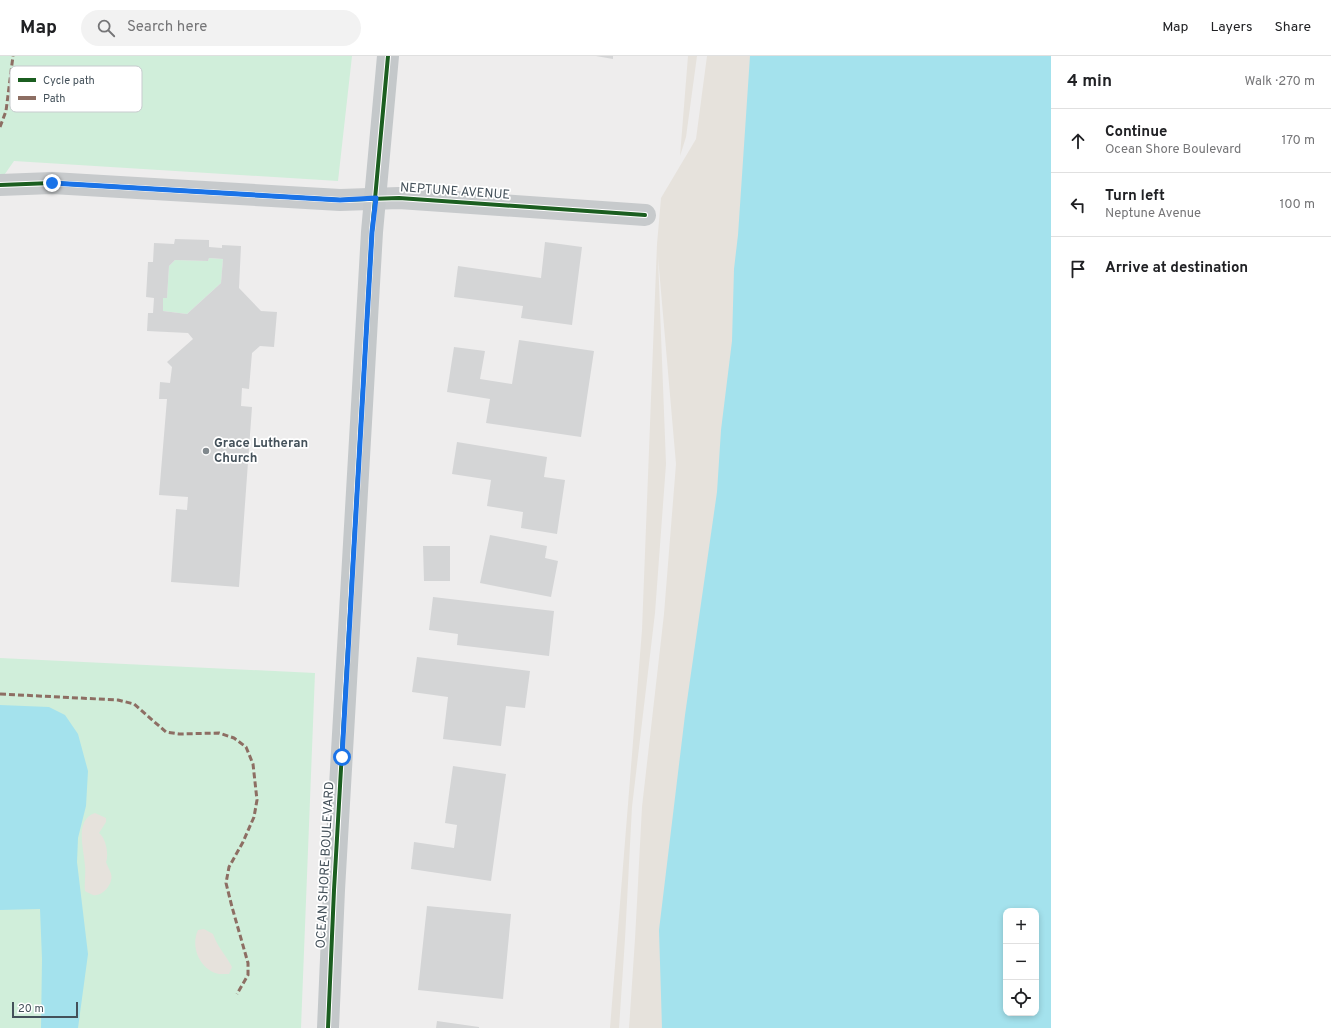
<!DOCTYPE html>
<meta charset="utf-8">
<style>
:root{--surface:#fff;--page:#f2f2f2;--text:#202124;--muted:#757577;--line:#e0e0e0}
body{margin:0;font-family:Overpass,sans-serif;background:var(--page);color:var(--text)}
.controls{position:absolute;right:12px;bottom:12px;display:grid;overflow:hidden;border-radius:8px;box-shadow:0 2px 6px #0003}
.controls button{width:36px;height:36px;display:grid;place-items:center;padding:0;border:0;border-bottom:1px solid var(--line);background:var(--surface);color:var(--text);font:20px sans-serif}
.scale{position:absolute;left:12px;bottom:10px;width:66px;box-sizing:border-box;padding-left:4px;border:2px solid #44515a;border-top:0;font-size:11px;line-height:14px;white-space:nowrap;color:#44515a;-webkit-text-stroke:3px #fff;paint-order:stroke}
.stop{position:absolute;width:12px;height:12px;margin:-9px;border:3px solid #1a73e8;border-radius:50%;background:#fff}
.stop.end{background:#1a73e8;border-color:#fff;box-shadow:0 1px 4px #0008}
.list{margin:0;padding:0;list-style:none}
h2{display:flex;justify-content:space-between;align-items:center;height:52px;margin:0;padding:0 16px;font-size:17px}
h2 small{font-size:13px;font-weight:400;color:var(--muted)}
.list li{display:grid;grid-template-columns:26px 1fr auto;gap:12px;align-items:center;box-sizing:border-box;height:64px;padding:0 16px;border-top:1px solid var(--line)}
.list b{display:block;font-size:15px;white-space:nowrap}
.list p{margin:0;font-size:13px;white-space:nowrap;color:var(--muted)}
.list em{font-size:13px;font-style:normal;color:var(--muted)}
.icon{flex:none;width:22px;height:22px;fill:none;stroke:currentColor;stroke-width:2;stroke-linecap:round;stroke-linejoin:round}
.map{position:relative;flex:none;width:1051px;height:972px;overflow:hidden}
header{display:flex;align-items:center;gap:24px;box-sizing:border-box;height:56px;padding:0 20px;background:var(--surface);border-bottom:1px solid var(--line)}
header strong{font-size:19px}
nav{display:flex;gap:22px;margin-inline-start:auto;font-size:14px}
.search{width:280px;height:36px;background:var(--page);display:flex;align-items:center;gap:10px;box-sizing:border-box;padding:0 14px;border-radius:22px;color:var(--muted);font-size:15px}
main{display:flex}
aside{flex:1;background:var(--surface)}
.map>svg:first-child{display:block}
.green{fill:#d0eeda}
.sand{fill:#e6e2dc}
.water{fill:#a4e2ed;fill-rule:evenodd}
.building{fill:#d4d5d6;fill-rule:evenodd}
.lines{fill:none;stroke-linecap:round;stroke-linejoin:round}
.minor{stroke:#c7cacc;stroke-width:22}
.major{stroke:#c4c8ca;stroke-width:22}
.quiet{stroke:#8d6e63;stroke-width:3;stroke-dasharray:6 3;stroke-linecap:butt}
.cycleway-casing{stroke:#fff;stroke-width:6}
.cycleway{stroke:#1b5e20;stroke-width:4}
.route{stroke:#1a73e8;stroke-width:5}
.poi-dot{fill:#80888d;stroke:#fff;stroke-width:1.5}
.labels{text-anchor:middle;dominant-baseline:central;stroke-width:3.5;stroke-linejoin:round;paint-order:stroke}
.street-label{font-size:13px;fill:#44515a;stroke:#fff}
.poi-label{font-size:13px;font-weight:bold;fill:#44515a;stroke:#fff;text-anchor:start}
.key{fill:#fff;stroke:#c7cbce;stroke-width:1}
.key-label{font-size:11px;fill:#44515a}
</style>
<header>
<strong>Map</strong>
<div class="search"><svg class="icon" aria-label="search" viewBox="0 0 24 24"><circle cx="10" cy="10" r="6"/><path d="M15 15l6 6"/></svg>Search here</div>
<nav><a>Map</a><a>Layers</a><a>Share</a></nav>
</header>
<main>
<div class="map">
<svg width="1051" height="972" viewBox="0 0 1051 972">
<rect width="100%" height="100%" fill="#eeeded"/>
<path class="green" d="M 0,0 L 352,0 L 338,125 L 14,105 L 0,125 Z
M 209,202 L 223,203 L 221,227 L 187,258 L 163,255 L 163,242 L 167,242 L 169,210 L 175,204 L 208,205 Z
M 0,602 L 315,617 L 301,972 L 0,972 Z"/>
<path class="sand" d="M 688,0 L 697,0 L 686,81 L 680,100 Z
M 707,0 L 776,0 L 713,972 L 629,972 L 635,883 L 642,751 L 664,558 L 676,408 L 658,201 L 666,408 L 655,557 L 632,751 L 625,883 L 619,972 L 610,972 L 642,574 L 657,188 L 661,142 L 696,83 Z
M 95,757 L 106,762 L 106,766 L 99,777 C 106,782 109,799 106,806 C 108,812 113,818 111,824 C 110,831 101,841 93,839 C 90,838 87,836 85,835 C 84,827 86,818 85,810 C 84,793 74,764 95,757 Z
M 204,873 L 213,878 C 218,892 226,899 232,911 L 229,918 C 226,918 222,918 219,918 C 200,914 190,891 198,874 Z"/>
<path class="water" d="M 750,0 L 1051,0 L 1051,972 L 662,972 L 659,874 L 685,659 L 717,436 L 721,374 L 732,285 L 734,213 L 738,179 ZM 1006,855 L 1036,855 L 1036,957 L 1006,957 Z
M 0,649 L 49,651 L 65,659 L 78,678 L 88,715 L 86,750 L 78,782 L 77,806 L 88,898 L 78,972 L 41,972 L 42,903 L 40,853 L 0,854 Z"/>
<path class="building" d="M 596,0 L 613,0 L 613,3 Z
M 175,183 L 209,184 L 209,191 L 222,192 L 222,189 L 241,190 L 239,232 L 261,255 L 277,256 L 274,291 L 260,290 L 252,297 L 249,333 L 242,332 L 241,350 L 252,351 L 239,531 L 171,526 L 176,453 L 187,454 L 188,441 L 159,439 L 167,343 L 159,343 L 160,326 L 170,327 L 172,311 L 167,306 L 193,283 L 188,277 L 147,275 L 148,257 L 153,257 L 154,242 L 146,241 L 148,206 L 153,206 L 154,187 L 174,188 ZM 209,202 L 223,203 L 221,227 L 187,258 L 163,255 L 163,242 L 167,242 L 169,210 L 175,204 L 208,205 Z
M 545,186 L 582,191 L 572,269 L 521,262 L 523,250 L 454,241 L 458,210 L 541,222 Z
M 519,284 L 594,295 L 581,381 L 486,367 L 490,343 L 447,336 L 454,291 L 485,295 L 480,323 L 512,328 Z
M 457,386 L 547,401 L 544,421 L 565,424 L 557,478 L 521,472 L 523,456 L 487,450 L 491,424 L 452,418 Z
M 490,479 L 547,490 L 545,502 L 558,505 L 551,541 L 480,527 Z
M 423,490 L 450,490 L 450,525 L 424,525 Z
M 433,541 L 554,555 L 549,600 L 457,589 L 458,578 L 429,574 Z
M 417,601 L 530,615 L 525,652 L 506,650 L 501,690 L 443,683 L 448,641 L 412,636 Z
M 453,710 L 506,718 L 491,825 L 411,813 L 414,786 L 454,792 L 457,769 L 445,767 Z
M 427,850 L 511,858 L 503,943 L 418,934 Z
M 437,965 L 479,971 L 479,972 L 436,972 Z"/>
<g class="lines">
<path class="minor" d="M 0,129 L 52,127 L 340,144 L 399,142 L 645,159"/>
<path class="major" d="M 328,972 L 334,834 L 372,176 L 388,0"/>
<path class="quiet" d="M 0,71 L 6,55 L 13,0
M 0,638 L 118,644 L 134,648 L 166,676 L 179,678 L 219,677 L 234,682 L 246,691 L 253,708 L 257,744 L 254,761 L 243,786 L 229,811 L 226,827 L 232,851 L 248,907 L 248,919 L 237,938"/>
<g class="cycleway-casing">
<path id="cycleway" d="M 0,129 L 52,127 L 340,144 L 399,142 L 645,159
M 328,972 L 334,834 L 372,176 L 388,0"/>
</g>
<use href="#cycleway" class="cycleway"/>
</g>
<g class="lines">
<path class="route" d="M 52,127 L 340,144 L 376,142 L 372,176 L 342,701"/>
</g>
<circle class="poi-dot" cx="206" cy="395" r="4"/>
<g class="labels">
<g class="street-label">
<text transform="translate(455 136) rotate(4)">NEPTUNE AVENUE</text>
<text transform="translate(326 809) rotate(-87)">OCEAN SHORE BOULEVARD</text>
</g>
<g class="poi-label">
<text x="214" y="388">Grace Lutheran<tspan x="214" dy="15">Church</tspan></text>
</g>
</g>
<rect x="10" y="10" width="132" height="46" rx="6" class="key"/>
<rect x="18" y="22" width="18" height="4" fill="#1b5e20"/>
<rect x="18" y="40" width="18" height="4" fill="#8d6e63"/>
<g class="key-label">
<text x="43" y="28">Cycle path</text>
<text x="43" y="46">Path</text>
</g>
</svg>
<div class="controls">
<button>+</button>
<button>−</button>
<button><svg class="icon" aria-label="locate" viewBox="0 0 24 24"><circle cx="12" cy="12" r="6"/><path d="M12 2v4M12 18v4M2 12h4M18 12h4"/></svg></button>
</div>
<div class="scale">20 m</div>
<div class="stop" style="left:342px;top:701px"></div>
<div class="stop end" style="left:52px;top:127px"></div>
</div>
<aside>
<h2>4 min<small>Walk · 270 m</small></h2>
<ul class="list">
<li><svg class="icon" aria-label="ahead" viewBox="0 0 24 24"><path d="M12 20V5M6 11l6-6 6 6"/></svg><div><b>Continue</b><p>Ocean Shore Boulevard</p></div><em>170 m</em></li>
<li><svg class="icon" aria-label="left" viewBox="0 0 24 24"><path d="M17 20v-9H6M10 6l-5 5 5 5"/></svg><div><b>Turn left</b><p>Neptune Avenue</p></div><em>100 m</em></li>
<li><svg class="icon" aria-label="arrive" viewBox="0 0 24 24"><path d="M6 21V4h12l-3 4 3 4H6"/></svg><div><b>Arrive at destination</b></div></li>
</ul>
</aside>
</main>
